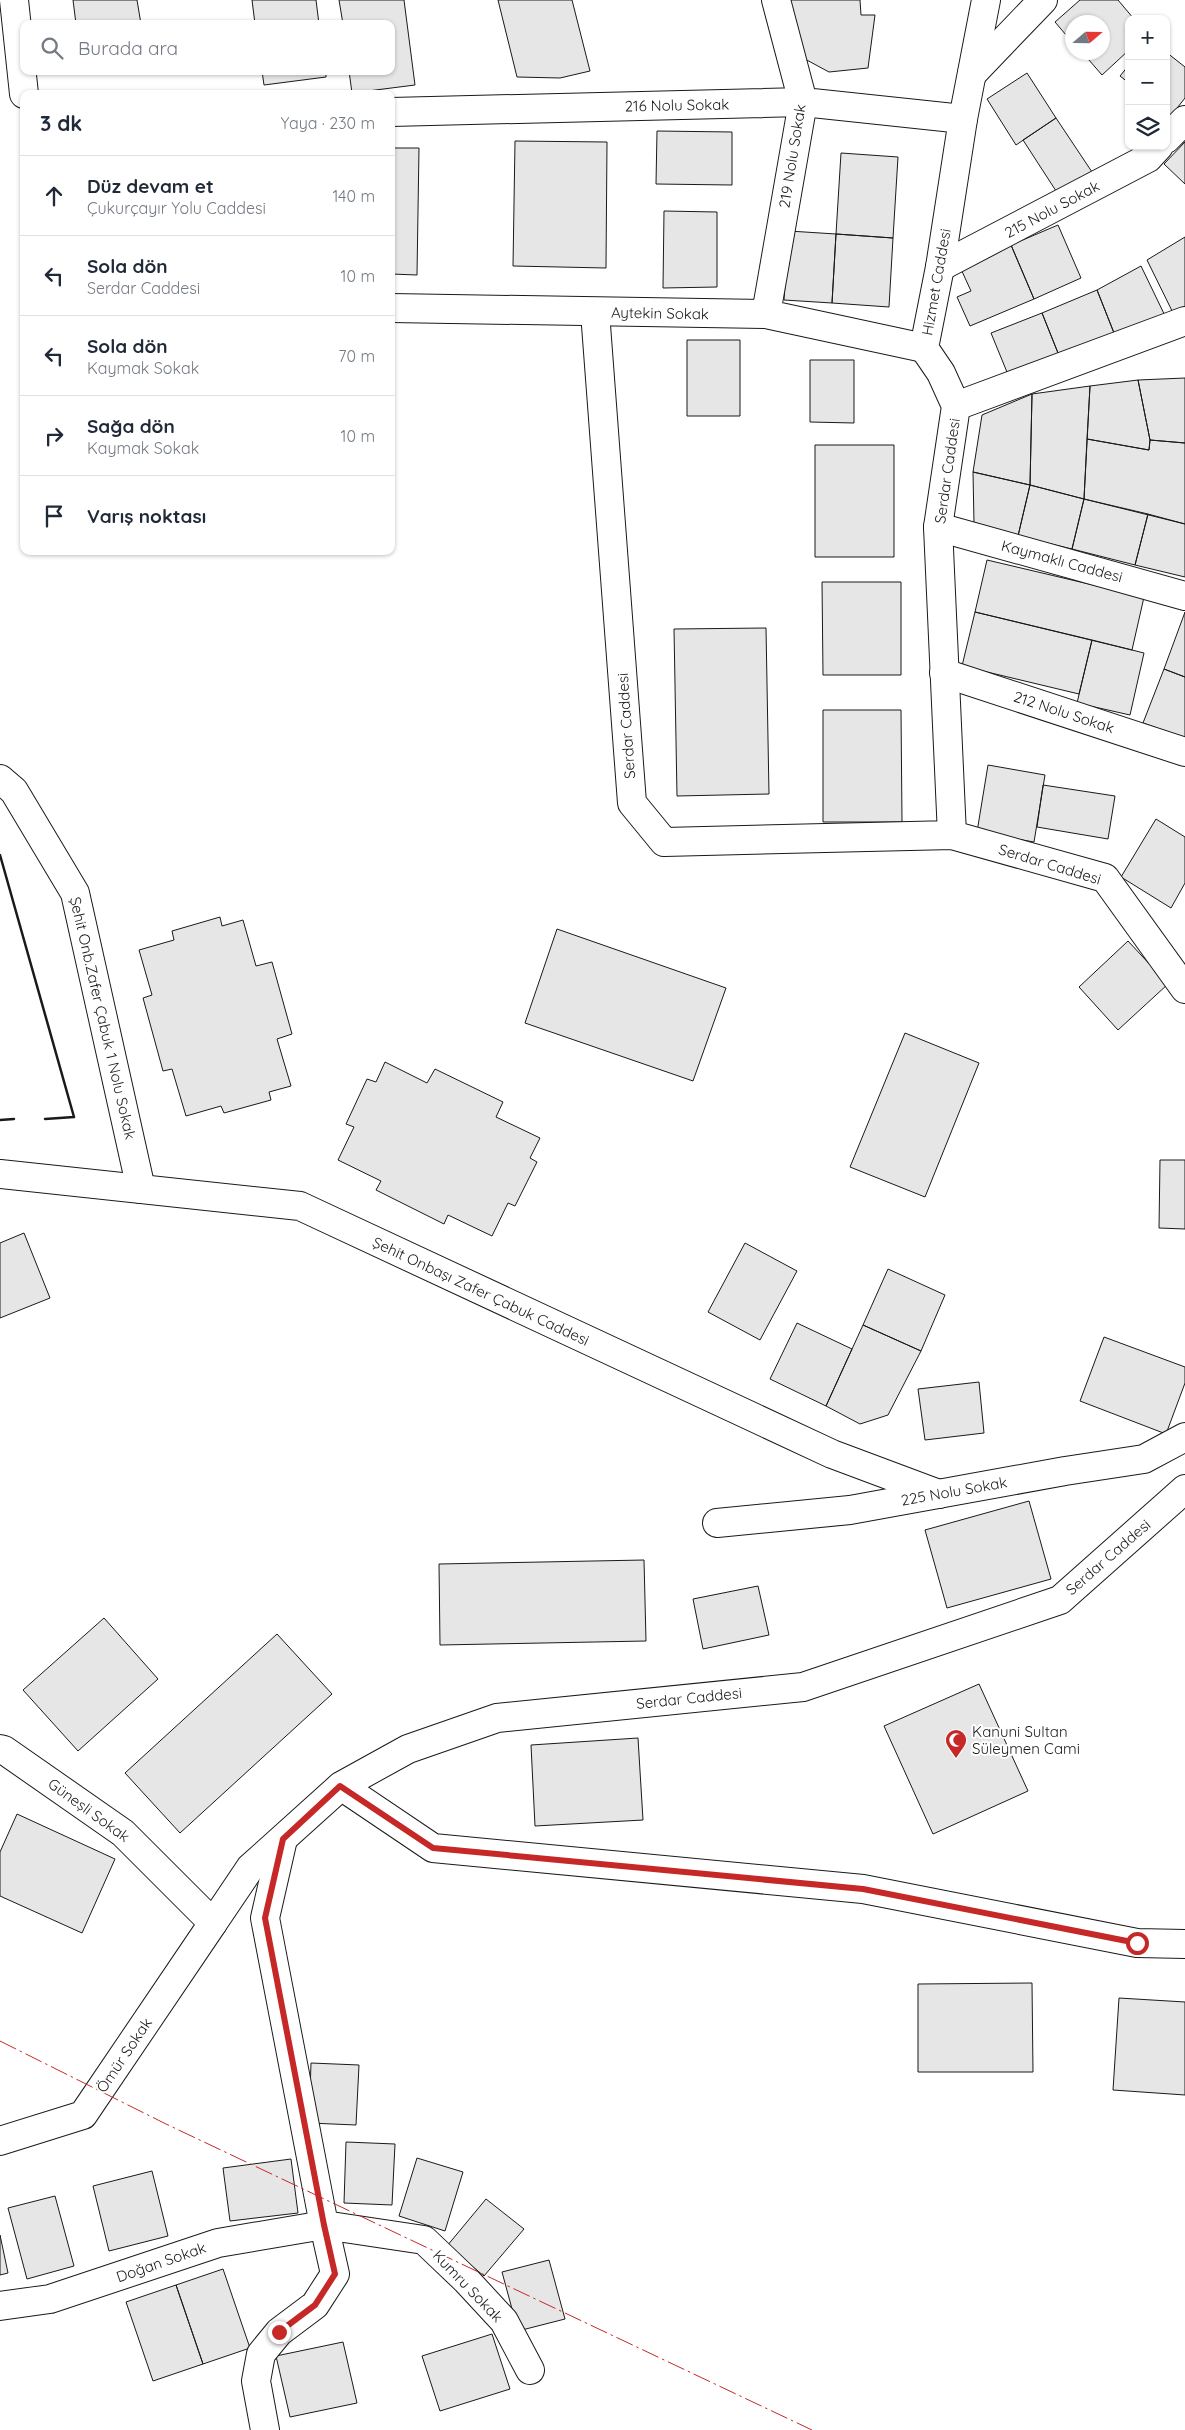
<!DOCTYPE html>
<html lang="tr">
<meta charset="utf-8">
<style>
:root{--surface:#fff;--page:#f2f2f3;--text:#1f2937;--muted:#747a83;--line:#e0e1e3}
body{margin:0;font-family:Quicksand,sans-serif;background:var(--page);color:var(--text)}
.controls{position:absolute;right:15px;top:15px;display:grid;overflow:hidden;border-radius:10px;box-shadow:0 1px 4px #0004}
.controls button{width:45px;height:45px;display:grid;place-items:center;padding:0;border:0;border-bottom:1px solid var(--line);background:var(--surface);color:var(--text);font:25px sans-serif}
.compass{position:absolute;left:1065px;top:15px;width:45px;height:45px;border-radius:50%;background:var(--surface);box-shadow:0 1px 4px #0004;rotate:70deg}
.stop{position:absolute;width:15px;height:15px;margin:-11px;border:4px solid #c62828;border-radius:50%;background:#fff}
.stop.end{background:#c62828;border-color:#fff;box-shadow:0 1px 5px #0008}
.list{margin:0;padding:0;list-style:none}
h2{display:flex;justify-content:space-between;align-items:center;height:65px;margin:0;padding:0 20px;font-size:21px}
h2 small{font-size:16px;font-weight:400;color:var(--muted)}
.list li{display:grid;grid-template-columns:32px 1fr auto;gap:15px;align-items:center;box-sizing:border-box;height:80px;padding:0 20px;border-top:1px solid var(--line)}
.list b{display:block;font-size:19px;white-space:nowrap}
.list p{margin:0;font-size:16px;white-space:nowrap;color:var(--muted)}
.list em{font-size:16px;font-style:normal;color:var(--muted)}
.icon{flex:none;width:28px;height:28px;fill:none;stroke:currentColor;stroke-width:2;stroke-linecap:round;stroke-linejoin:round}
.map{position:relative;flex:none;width:1185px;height:2430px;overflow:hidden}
.search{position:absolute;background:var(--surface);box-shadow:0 1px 4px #0004;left:20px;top:20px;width:375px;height:55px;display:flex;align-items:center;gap:12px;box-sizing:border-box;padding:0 18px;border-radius:10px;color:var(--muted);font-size:19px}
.panel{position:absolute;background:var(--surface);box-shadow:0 1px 4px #0004;left:20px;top:90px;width:375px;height:465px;border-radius:10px}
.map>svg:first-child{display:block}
.building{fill:#e6e6e6;stroke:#1a1a1a}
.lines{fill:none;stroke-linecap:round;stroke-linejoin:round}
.minor-casing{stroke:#1a1a1a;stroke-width:30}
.tertiary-casing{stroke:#1a1a1a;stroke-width:30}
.minor{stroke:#fff;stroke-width:28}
.tertiary{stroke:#fff;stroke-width:28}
.wall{stroke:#1a1a1a;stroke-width:2.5}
.power{stroke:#c62828;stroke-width:1;stroke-dasharray:18 4 2.5 4;stroke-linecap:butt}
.route{stroke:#c62828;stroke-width:6}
.labels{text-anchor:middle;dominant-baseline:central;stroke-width:4;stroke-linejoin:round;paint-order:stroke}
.street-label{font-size:15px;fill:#1a1a1a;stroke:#fff}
.poi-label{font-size:15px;fill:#1a1a1a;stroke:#fff;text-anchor:start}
</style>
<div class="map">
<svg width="1185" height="2430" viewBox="0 0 1185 2430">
<rect width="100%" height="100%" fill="#fff"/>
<path class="building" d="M 73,0 L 137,0 L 141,24 L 76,24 Z
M 252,0 L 316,0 L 319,24 L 255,24 Z
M 339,0 L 404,0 L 415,85 L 352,93 L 349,71 L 391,71 L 391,24 L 343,24 Z
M 498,0 L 572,0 L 590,71 L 560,78 L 517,77 Z
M 788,0 L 860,0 L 861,15 L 875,15 L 868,68 L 829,72 L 803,58 Z
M 1080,0 L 1118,0 L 1134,19 L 1129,19 L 1129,50 L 1102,75 L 1082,52 L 1102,52 L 1102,22 L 1072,22 L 1072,42 L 1055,22 Z
M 1166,52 L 1185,67 L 1185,98 L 1170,117 L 1166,114 Z
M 1129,65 L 1129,83 L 1120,76 Z
M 262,71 L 326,71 L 326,77 L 264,85 Z
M 1027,73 L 1056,118 L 1016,145 L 987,99 Z
M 1056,118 L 1092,172 L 1058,194 L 1023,140 Z
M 657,131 L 732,132 L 732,185 L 656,184 Z
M 515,141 L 607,142 L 606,268 L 513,266 Z
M 1185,142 L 1185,184 L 1164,164 Z
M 391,148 L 419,148 L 417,275 L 391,274 Z
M 841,153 L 898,157 L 893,238 L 836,234 Z
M 664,211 L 717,212 L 717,287 L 663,288 Z
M 1058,225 L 1081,278 L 1034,299 L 1011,245 Z
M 789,231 L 836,234 L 832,303 L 784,300 Z
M 836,234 L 893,238 L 889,307 L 832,303 Z
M 1185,237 L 1185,318 L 1177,321 L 1147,260 Z
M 1011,245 L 1034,299 L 970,326 L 957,297 L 971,291 L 960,267 Z
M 1141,266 L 1169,324 L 1116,338 L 1097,290 Z
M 1097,290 L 1116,338 L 1060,358 L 1042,313 Z
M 1042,313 L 1060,358 L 1009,377 L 991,333 Z
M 687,340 L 740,340 L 740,416 L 687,416 Z
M 810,360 L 854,360 L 854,423 L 810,422 Z
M 1185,378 L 1185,443 L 1150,440 L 1138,380 Z
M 1138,380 L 1150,440 L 1149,450 L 1087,439 L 1090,386 Z
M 1090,386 L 1084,499 L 1030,485 L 1032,394 Z
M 1032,394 L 1030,485 L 973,472 L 982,415 Z
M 1087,439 L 1149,450 L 1150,440 L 1185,443 L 1185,524 L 1084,499 Z
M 815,445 L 894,445 L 894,557 L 815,557 Z
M 973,472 L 1030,485 L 1018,536 L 974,523 Z
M 1030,485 L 1084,499 L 1072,549 L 1018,536 Z
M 1084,499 L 1148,514 L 1135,565 L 1072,549 Z
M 1148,514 L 1185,524 L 1185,577 L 1135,565 Z
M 987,560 L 1144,597 L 1132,650 L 975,612 Z
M 822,582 L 901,582 L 901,675 L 823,675 Z
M 975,612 L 1092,640 L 1079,694 L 962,666 Z
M 1185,612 L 1185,677 L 1164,669 Z
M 766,628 L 769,794 L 677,796 L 674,629 Z
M 1092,640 L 1144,653 L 1130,715 L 1077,703 Z
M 1164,669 L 1185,677 L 1185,738 L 1143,723 Z
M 823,710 L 901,710 L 902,822 L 823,822 Z
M 988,765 L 1045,775 L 1034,842 L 977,832 Z
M 1043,785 L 1115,796 L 1108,839 L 1037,827 Z
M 1156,819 L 1185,837 L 1185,883 L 1171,908 L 1121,877 Z
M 220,917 L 222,926 L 243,920 L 256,966 L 272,962 L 292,1034 L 277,1039 L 291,1086 L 269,1092 L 271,1100 L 224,1113 L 221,1106 L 186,1116 L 172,1069 L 163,1071 L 143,998 L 152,995 L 139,950 L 174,940 L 172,931 Z
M 557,929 L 726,988 L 693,1081 L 525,1023 Z
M 1128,941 L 1168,984 L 1118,1030 L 1079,987 Z
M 905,1033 L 979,1063 L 925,1197 L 850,1167 Z
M 385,1062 L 427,1083 L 435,1069 L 503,1102 L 496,1117 L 540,1138 L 530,1158 L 537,1162 L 515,1206 L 508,1203 L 492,1236 L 448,1215 L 444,1224 L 376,1190 L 381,1181 L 338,1160 L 354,1127 L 346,1124 L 367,1079 L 376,1082 Z
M 1160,1160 L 1185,1160 L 1185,1229 L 1159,1228 Z
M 24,1233 L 50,1298 L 0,1318 L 0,1243 Z
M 745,1243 L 797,1271 L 760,1340 L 708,1312 Z
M 888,1269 L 945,1295 L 921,1351 L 863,1325 Z
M 797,1323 L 852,1349 L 826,1406 L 770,1379 Z
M 863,1325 L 921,1351 L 888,1415 L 860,1424 L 826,1406 Z
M 1104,1337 L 1185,1367 L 1185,1383 L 1166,1434 L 1080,1401 Z
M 979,1382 L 984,1433 L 925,1440 L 918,1389 Z
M 1029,1501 L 1051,1579 L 947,1608 L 925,1530 Z
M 644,1560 L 646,1641 L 440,1645 L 439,1564 Z
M 758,1586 L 769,1635 L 703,1649 L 693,1599 Z
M 104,1618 L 158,1679 L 78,1751 L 23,1690 Z
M 277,1634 L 332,1694 L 180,1833 L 125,1773 Z
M 979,1684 L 1028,1791 L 933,1834 L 884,1726 Z
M 638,1738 L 643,1820 L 535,1826 L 531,1745 Z
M 17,1814 L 115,1859 L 82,1933 L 0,1896 L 0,1852 Z
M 1032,1983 L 1033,2072 L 918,2072 L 918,1984 Z
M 1119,1998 L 1185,2002 L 1185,2095 L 1113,2090 Z
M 311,2063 L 359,2065 L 356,2125 L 309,2123 Z
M 346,2142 L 395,2144 L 392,2205 L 344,2203 Z
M 417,2158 L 463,2172 L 445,2231 L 399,2216 Z
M 291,2159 L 298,2213 L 230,2221 L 223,2168 Z
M 152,2171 L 168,2236 L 109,2251 L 93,2186 Z
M 55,2196 L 74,2266 L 27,2279 L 8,2208 Z
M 486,2199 L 524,2229 L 484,2276 L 447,2246 Z
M 0,2235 L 8,2273 L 0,2275 Z
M 549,2260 L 565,2319 L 518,2331 L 502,2272 Z
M 223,2269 L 250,2348 L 203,2364 L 176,2285 Z
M 176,2285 L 203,2364 L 153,2381 L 126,2302 Z
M 492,2334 L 510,2389 L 440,2411 L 422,2356 Z
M 343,2342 L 357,2403 L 290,2417 L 276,2356 Z"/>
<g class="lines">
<g class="minor-casing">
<path id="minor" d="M 14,0 L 24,94
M 972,74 L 1043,0
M 391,112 L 803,102 L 963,119
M 1166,139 L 1185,120
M 940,267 L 1148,158 L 1159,146
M 391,308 L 766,314 L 924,348
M 766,314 L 803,102 L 776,0
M 938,527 L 1185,596
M 944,673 L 1185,752
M 0,779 L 14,791 L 75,893 L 141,1189
M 717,1523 L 850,1510 L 1065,1471 L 1144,1459 L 1185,1437
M 0,1749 L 4,1750 L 123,1833 L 213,1923 L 83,2115 L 0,2141
M 0,2306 L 50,2299 L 218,2243 L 324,2225 L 424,2240 L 466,2280 L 504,2321 L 530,2370
M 265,2430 L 256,2381 L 261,2354 L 279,2332 L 315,2305 L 335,2274 L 324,2225 L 265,1918 L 283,1839"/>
</g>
<g class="tertiary-casing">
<path id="tertiary" d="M 986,0 L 963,119 L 940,267 L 924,348 L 941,373 L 956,406 L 1185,321
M 595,312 L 632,803 L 664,842 L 952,835
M 956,406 L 938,527 L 952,835 L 1105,878 L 1185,989
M 0,1174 L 300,1206 L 832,1454 L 939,1494
M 341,1786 L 433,1848 L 863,1889 L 1137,1943 L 1185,1944
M 213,1923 L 250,1868 L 341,1786 L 408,1749 L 497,1718 L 803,1687 L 1060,1600 L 1185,1489"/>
</g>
<use href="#minor" class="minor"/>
<use href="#tertiary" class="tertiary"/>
<path class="wall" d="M 0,855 L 74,1117 L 45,1119
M 0,1120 L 14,1119"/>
<path class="power" d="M 0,2041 L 166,2124 L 812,2430"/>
</g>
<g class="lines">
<path class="route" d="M 279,2332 L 315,2305 L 335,2274 L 324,2225 L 265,1918 L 283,1839 L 340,1786 L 433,1848 L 863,1889 L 1137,1943"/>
</g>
<defs>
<g id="mosque-pin" transform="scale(1.125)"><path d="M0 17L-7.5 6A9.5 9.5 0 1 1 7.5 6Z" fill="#c62828" stroke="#fff"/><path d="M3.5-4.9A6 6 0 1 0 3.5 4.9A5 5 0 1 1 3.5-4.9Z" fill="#fff"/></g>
</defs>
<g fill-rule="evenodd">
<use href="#mosque-pin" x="956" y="1740"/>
</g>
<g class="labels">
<g class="street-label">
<text transform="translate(677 105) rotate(-1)">216 Nolu Sokak</text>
<text transform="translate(792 156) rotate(-81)">219 Nolu Sokak</text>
<text transform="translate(1052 209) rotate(-28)">215 Nolu Sokak</text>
<text transform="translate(936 282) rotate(-80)">Hizmet Caddesi</text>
<text transform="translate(660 313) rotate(1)">Aytekin Sokak</text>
<text transform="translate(947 471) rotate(-82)">Serdar Caddesi</text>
<text transform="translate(1062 561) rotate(15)">Kaymaklı Caddesi</text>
<text transform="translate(1064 712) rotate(18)">212 Nolu Sokak</text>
<text transform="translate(626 726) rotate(-94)">Serdar Caddesi</text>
<text transform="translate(1050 864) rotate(17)">Serdar Caddesi</text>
<text transform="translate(103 1018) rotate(77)">Şehit Onb.Zafer Çabuk 1 Nolu Sokak</text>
<text transform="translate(481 1291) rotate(25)">Şehit Onbaşı Zafer Çabuk Caddesi</text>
<text transform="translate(954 1491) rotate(-10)">225 Nolu Sokak</text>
<text transform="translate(1108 1557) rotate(-41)">Serdar Caddesi</text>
<text transform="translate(689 1698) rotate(-6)">Serdar Caddesi</text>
<text transform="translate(89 1810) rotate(36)">Güneşli Sokak</text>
<text transform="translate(124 2055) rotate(-56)">Ömür Sokak</text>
<text transform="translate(161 2262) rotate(-19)">Doğan Sokak</text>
<text transform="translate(468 2286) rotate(46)">Kumru Sokak</text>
</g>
<g class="poi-label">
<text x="972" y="1731">Kanuni Sultan<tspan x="972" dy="17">Süleymen Cami</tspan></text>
</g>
</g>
</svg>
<div class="controls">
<button>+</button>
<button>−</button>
<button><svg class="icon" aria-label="layers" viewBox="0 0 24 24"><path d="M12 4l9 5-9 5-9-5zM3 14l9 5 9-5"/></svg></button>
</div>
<svg class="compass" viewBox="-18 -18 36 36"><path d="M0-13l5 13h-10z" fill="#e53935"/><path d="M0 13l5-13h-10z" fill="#747a83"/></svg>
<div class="stop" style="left:1137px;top:1943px"></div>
<div class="stop end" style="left:279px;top:2332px"></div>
<div class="search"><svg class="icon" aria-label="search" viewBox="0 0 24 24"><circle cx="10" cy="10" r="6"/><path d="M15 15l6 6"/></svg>Burada ara</div>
<section class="panel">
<h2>3 dk<small>Yaya · 230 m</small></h2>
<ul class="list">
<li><svg class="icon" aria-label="ahead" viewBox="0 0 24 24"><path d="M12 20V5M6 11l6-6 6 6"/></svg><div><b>Düz devam et</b><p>Çukurçayır Yolu Caddesi</p></div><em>140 m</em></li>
<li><svg class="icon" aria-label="left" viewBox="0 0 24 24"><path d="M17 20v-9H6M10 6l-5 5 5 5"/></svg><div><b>Sola dön</b><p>Serdar Caddesi</p></div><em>10 m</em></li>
<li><svg class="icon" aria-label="left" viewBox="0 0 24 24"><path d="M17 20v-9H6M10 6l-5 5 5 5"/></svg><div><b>Sola dön</b><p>Kaymak Sokak</p></div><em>70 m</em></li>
<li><svg class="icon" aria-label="right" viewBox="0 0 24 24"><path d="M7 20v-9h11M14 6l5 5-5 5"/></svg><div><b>Sağa dön</b><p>Kaymak Sokak</p></div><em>10 m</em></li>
<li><svg class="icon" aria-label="arrive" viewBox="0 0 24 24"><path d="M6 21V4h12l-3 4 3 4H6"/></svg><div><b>Varış noktası</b></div></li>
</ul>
</section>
</div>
